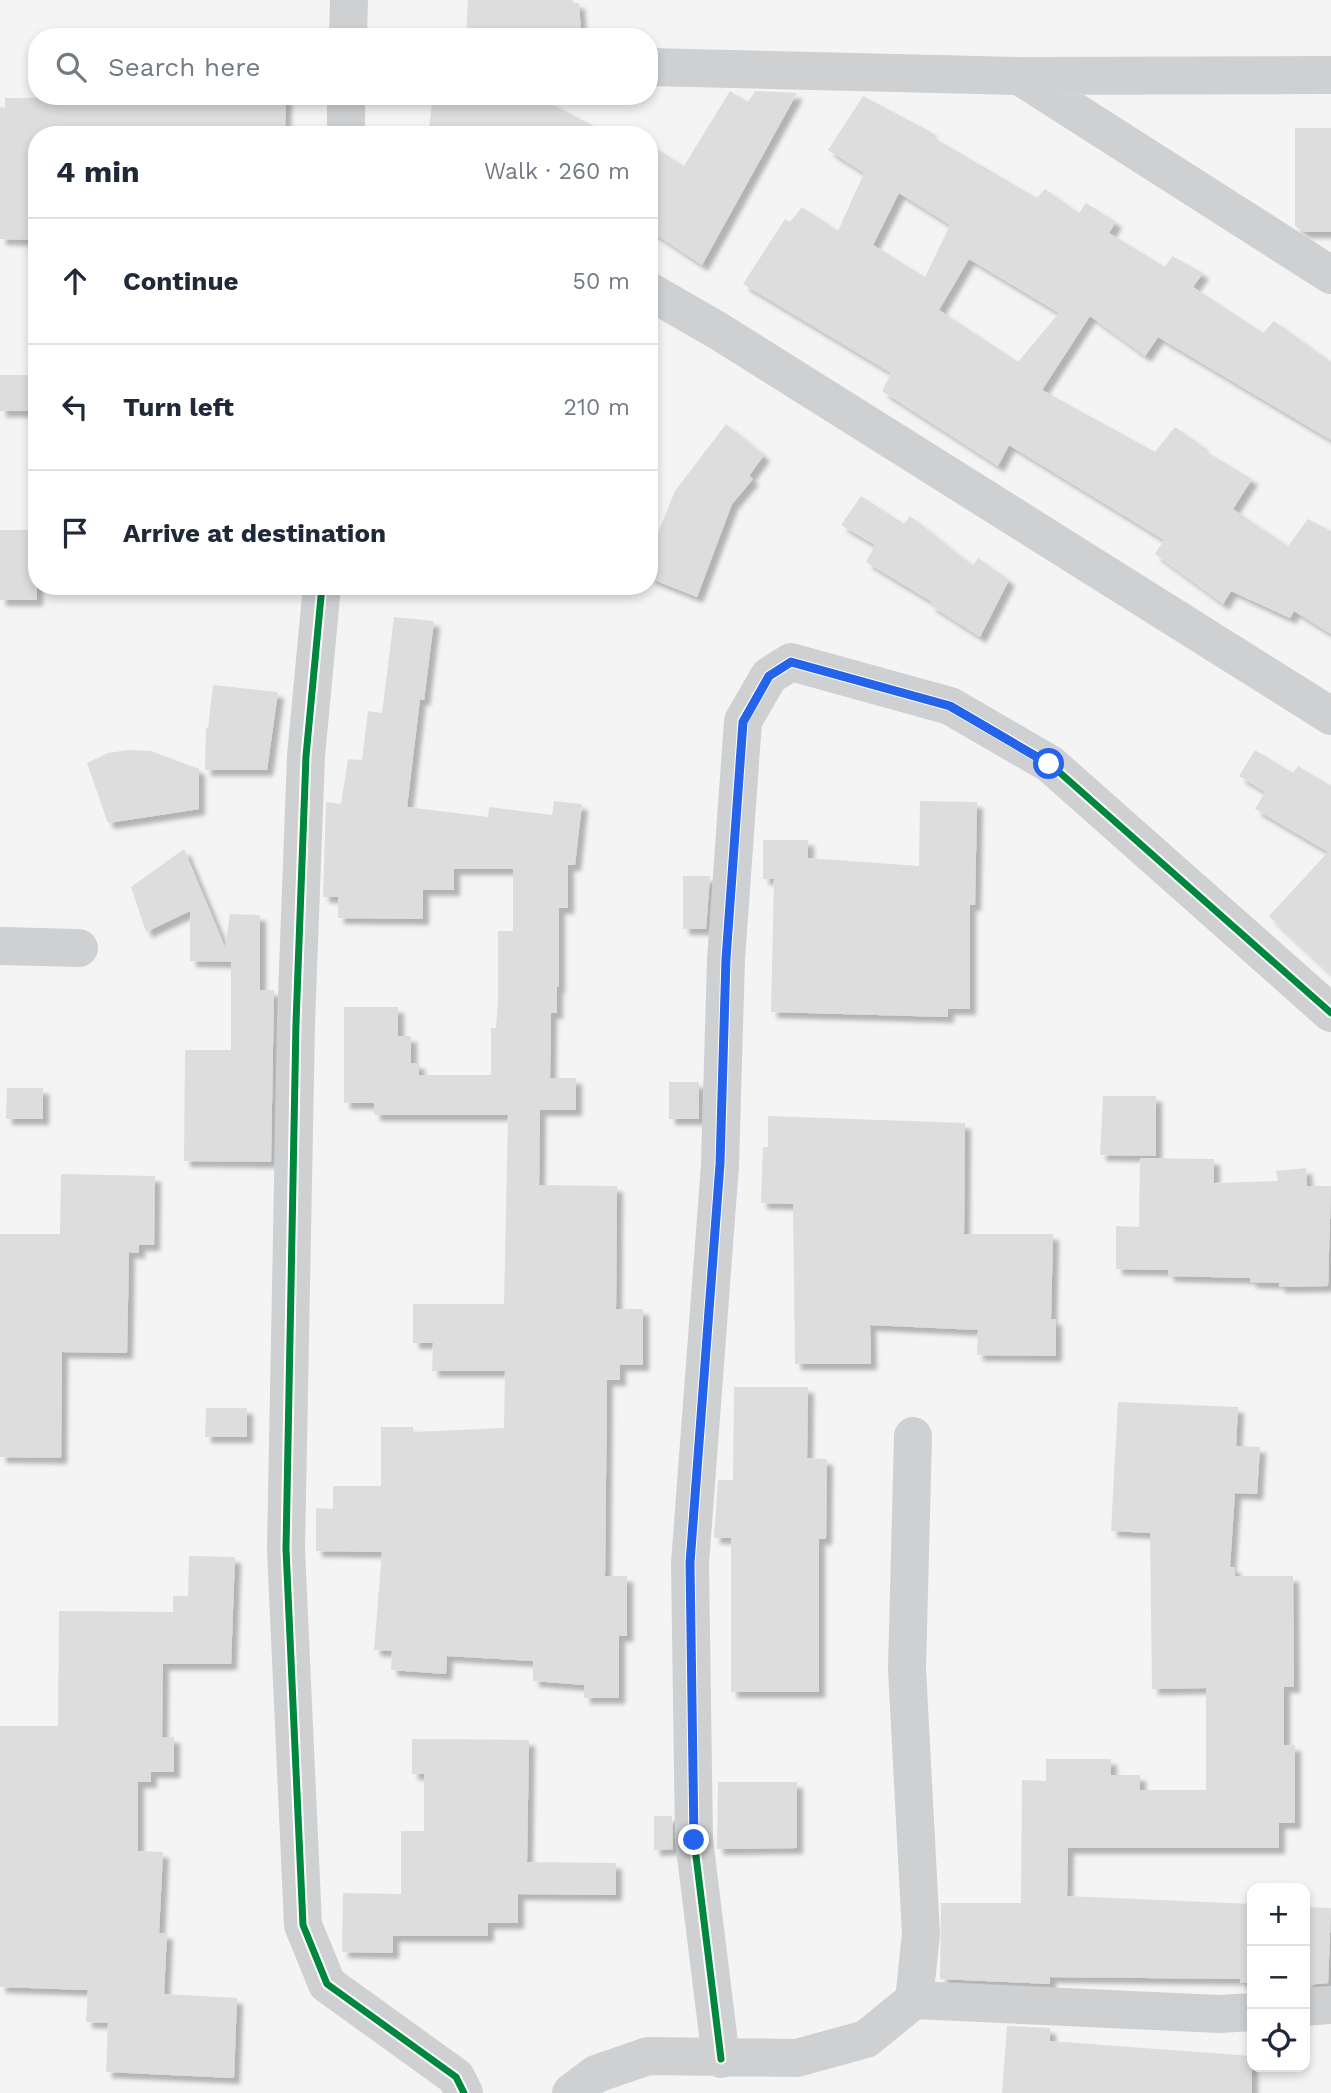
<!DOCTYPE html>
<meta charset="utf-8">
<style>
:root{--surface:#fff;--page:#f2f2f3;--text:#1f2937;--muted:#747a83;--line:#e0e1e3}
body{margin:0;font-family:"Work Sans",sans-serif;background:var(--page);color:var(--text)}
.controls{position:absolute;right:21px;bottom:21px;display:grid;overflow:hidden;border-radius:14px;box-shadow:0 4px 10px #0003}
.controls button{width:63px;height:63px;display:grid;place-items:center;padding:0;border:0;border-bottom:2px solid var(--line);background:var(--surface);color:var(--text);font:35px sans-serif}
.stop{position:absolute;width:21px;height:21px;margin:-16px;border:5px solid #2563eb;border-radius:50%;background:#fff}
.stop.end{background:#2563eb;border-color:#fff;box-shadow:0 2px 7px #0008}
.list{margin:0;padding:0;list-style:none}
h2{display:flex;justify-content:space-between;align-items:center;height:91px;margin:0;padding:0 28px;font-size:30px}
h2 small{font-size:23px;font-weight:400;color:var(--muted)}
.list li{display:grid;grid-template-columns:46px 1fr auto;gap:21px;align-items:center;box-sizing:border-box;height:126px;padding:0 28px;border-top:2px solid var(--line)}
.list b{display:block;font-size:26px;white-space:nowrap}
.list em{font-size:23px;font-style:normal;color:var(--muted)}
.icon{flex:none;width:38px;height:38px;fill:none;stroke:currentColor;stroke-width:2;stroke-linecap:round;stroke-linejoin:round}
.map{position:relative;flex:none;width:1331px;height:2093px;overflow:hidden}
.search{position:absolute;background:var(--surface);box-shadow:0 4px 10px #0003;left:28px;top:28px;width:630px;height:77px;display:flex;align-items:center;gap:18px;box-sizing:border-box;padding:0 24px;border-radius:28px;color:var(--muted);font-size:26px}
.panel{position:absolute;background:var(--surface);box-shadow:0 4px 10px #0003;left:28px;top:126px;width:630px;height:469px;border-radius:28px}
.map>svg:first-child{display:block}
.building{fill:#ddddde;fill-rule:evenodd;filter:url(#shadow)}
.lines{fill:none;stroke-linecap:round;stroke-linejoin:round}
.minor{stroke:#ced0d2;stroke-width:38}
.cycleway-casing{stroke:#fff;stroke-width:11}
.cycleway{stroke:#00873e;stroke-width:7}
.route{stroke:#2563eb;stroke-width:9}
</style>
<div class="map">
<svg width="1331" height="2093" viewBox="0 0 1331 2093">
<defs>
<filter id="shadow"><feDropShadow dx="6" dy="6" stdDeviation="2" flood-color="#0004"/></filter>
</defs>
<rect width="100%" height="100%" fill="#f4f4f4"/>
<path class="building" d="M 468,0 L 573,0 L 573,3 L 579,3 L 581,33 L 569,33 L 569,37 L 466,37 Z
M 730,91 L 748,102 L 755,91 L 797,93 L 702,265 L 649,230 L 649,144 L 684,166 Z
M 286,96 L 285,128 L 177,126 L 177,135 L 35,135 L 33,240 L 0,239 L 0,107 L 5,108 L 5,98 Z
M 433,96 L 536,96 L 611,135 L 484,135 L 429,128 Z
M 863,96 L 931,132 L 929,135 L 1037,198 L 1045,189 L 1079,213 L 1086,203 L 1116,222 L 1109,233 L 1165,267 L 1172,256 L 1203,273 L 1193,287 L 1263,333 L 1274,321 L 1331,362 L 1331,440 L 1158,337 L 1145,356 L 1090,316 L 1042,390 L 1155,452 L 1175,427 L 1202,446 L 1200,448 L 1252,479 L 1233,509 L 1288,546 L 1308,519 L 1331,531 L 1331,634 L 1294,611 L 1290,618 L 1231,591 L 1223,604 L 1155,554 L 1164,540 L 1009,445 L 998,466 L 882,391 L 891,373 L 743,284 L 785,219 L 790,222 L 802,207 L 838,231 L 864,173 L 828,150 ZM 899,193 L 950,225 L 925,277 L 873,245 ZM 969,259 L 1059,313 L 1018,362 L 939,310 Z
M 1295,128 L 1331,128 L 1331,232 L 1304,232 L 1295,226 Z
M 0,375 L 37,375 L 37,411 L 0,411 Z
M 726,424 L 764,455 L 749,476 L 753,479 L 732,504 L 697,597 L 649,578 L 649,555 L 675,491 Z
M 861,496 L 904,524 L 910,516 L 973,566 L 978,558 L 1009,580 L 980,637 L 930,605 L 932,602 L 866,562 L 875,545 L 841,525 Z
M 0,530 L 37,530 L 37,600 L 0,600 Z
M 394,617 L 434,621 L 424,700 L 420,699 L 407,807 L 488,817 L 489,807 L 552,815 L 554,801 L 582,804 L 575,865 L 568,865 L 568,908 L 559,908 L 559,987 L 557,987 L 557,1013 L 551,1013 L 550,1078 L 576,1078 L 576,1110 L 540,1110 L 539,1185 L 617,1186 L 616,1309 L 643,1309 L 643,1365 L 620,1365 L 620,1380 L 607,1380 L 605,1576 L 627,1576 L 627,1636 L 619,1636 L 619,1698 L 584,1698 L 584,1685 L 533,1681 L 533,1661 L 447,1656 L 446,1674 L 391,1670 L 392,1651 L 374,1650 L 382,1552 L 316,1551 L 316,1508 L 333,1509 L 333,1486 L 381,1486 L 381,1427 L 413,1427 L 413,1432 L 504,1428 L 505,1371 L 432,1371 L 433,1343 L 413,1343 L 413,1304 L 504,1304 L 508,1115 L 374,1115 L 374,1103 L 344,1103 L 344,1007 L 398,1007 L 398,1036 L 411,1036 L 411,1063 L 419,1063 L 419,1075 L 491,1075 L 491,1028 L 496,1028 L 498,1001 L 498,931 L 513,931 L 513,869 L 454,869 L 454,890 L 423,890 L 423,919 L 338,918 L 338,897 L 323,897 L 326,802 L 341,804 L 348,759 L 362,760 L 368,711 L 382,713 Z
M 213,685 L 278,692 L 267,770 L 205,770 L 206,728 L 208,728 Z
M 129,750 L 151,751 L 199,769 L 199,809 L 108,823 L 87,763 L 108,753 Z
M 1255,750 L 1293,773 L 1298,766 L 1331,786 L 1331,974 L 1269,916 L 1328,852 L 1255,809 L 1265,792 L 1239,776 Z
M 920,801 L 977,802 L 975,905 L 970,905 L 970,1009 L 948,1009 L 948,1017 L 771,1012 L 774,879 L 763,879 L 763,840 L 808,840 L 808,858 L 919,866 Z
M 184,849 L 225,947 L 230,914 L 260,915 L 260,990 L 274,990 L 271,1162 L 184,1161 L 185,1050 L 231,1050 L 231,962 L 190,961 L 190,911 L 146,932 L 131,887 Z
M 683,876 L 710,876 L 706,929 L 683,929 Z
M 669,1082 L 699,1082 L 699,1119 L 669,1119 Z
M 7,1088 L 43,1088 L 43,1119 L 6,1119 Z
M 1103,1096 L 1156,1096 L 1156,1156 L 1100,1155 Z
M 768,1116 L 965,1123 L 964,1234 L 1053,1234 L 1051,1319 L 1056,1319 L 1056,1356 L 977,1355 L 978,1330 L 870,1325 L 871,1364 L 795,1364 L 793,1204 L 761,1203 L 763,1147 L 768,1147 Z
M 1140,1158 L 1214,1159 L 1214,1183 L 1278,1181 L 1276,1171 L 1306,1168 L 1307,1186 L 1331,1186 L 1328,1286 L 1279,1287 L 1279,1283 L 1250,1282 L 1250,1278 L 1168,1276 L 1168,1270 L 1116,1269 L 1116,1226 L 1139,1227 Z
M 61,1174 L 155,1176 L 154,1245 L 139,1245 L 139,1253 L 129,1252 L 127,1353 L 62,1352 L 61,1458 L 0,1457 L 0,1234 L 60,1234 Z
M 734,1387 L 808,1387 L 807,1458 L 827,1459 L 826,1539 L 819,1539 L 819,1692 L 731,1692 L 731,1538 L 714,1538 L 718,1480 L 733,1480 Z
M 1118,1402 L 1238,1407 L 1236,1446 L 1260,1447 L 1257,1494 L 1235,1493 L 1230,1567 L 1235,1567 L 1235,1576 L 1293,1576 L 1294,1687 L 1284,1687 L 1284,1745 L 1295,1745 L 1295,1823 L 1279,1823 L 1279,1848 L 1068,1848 L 1067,1896 L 1252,1904 L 1252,1983 L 1240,1983 L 1240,1979 L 1050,1977 L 1050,1984 L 940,1979 L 941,1903 L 1021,1903 L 1022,1780 L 1046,1781 L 1046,1759 L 1111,1759 L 1111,1775 L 1140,1775 L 1140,1790 L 1206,1790 L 1206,1688 L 1152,1689 L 1150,1533 L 1111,1531 Z
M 206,1408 L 247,1408 L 247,1437 L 205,1437 Z
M 189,1556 L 235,1557 L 231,1664 L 163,1664 L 162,1737 L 174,1737 L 174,1772 L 151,1772 L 151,1782 L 138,1782 L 138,1851 L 163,1852 L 159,1933 L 167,1933 L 164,1994 L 237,1998 L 234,2078 L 106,2072 L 108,2023 L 86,2022 L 88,1990 L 0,1987 L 0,1726 L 58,1726 L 59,1611 L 173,1612 L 173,1596 L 188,1596 Z
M 412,1739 L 529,1740 L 527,1862 L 616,1863 L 616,1895 L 518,1894 L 518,1923 L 488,1923 L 488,1936 L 393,1936 L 393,1953 L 342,1952 L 343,1893 L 401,1894 L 401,1831 L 424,1831 L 424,1774 L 412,1774 Z
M 718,1782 L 797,1782 L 797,1848 L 717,1849 Z
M 654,1816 L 672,1816 L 673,1849 L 654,1850 Z
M 1305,1907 L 1331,1908 L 1328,1983 L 1305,1985 Z
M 1007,2026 L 1050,2028 L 1050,2041 L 1252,2056 L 1252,2093 L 1002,2093 Z"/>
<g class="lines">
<path class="minor" d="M 348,37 L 349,0
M 649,67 L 1019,76 L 1331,75
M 1019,76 L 1331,275
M 346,135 L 346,96
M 649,291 L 720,332 L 1331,716
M 322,586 L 306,756 L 296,1023 L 286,1549 L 303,1925 L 327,1984 L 456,2077 L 464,2093
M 0,946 L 79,948
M 914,2000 L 1220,2014 L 1252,2012
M 1305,2007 L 1331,2005
M 721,2059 L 694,1840 L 690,1563 L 720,1165 L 726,959 L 743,721 L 769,676 L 791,662 L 950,706 L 1050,764 L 1331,1013
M 571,2093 L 596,2074 L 648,2056 L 797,2058 L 866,2039 L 914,2000 L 921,1934 L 907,1669 L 913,1436"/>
<g class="cycleway-casing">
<path id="cycleway" d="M 322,586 L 306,756 L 296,1023 L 286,1549 L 303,1925 L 327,1984 L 456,2077 L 464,2093
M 721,2059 L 694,1840 L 690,1563 L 720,1165 L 726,959 L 743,721 L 769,676 L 791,662 L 950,706 L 1050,764 L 1331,1013"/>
</g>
<use href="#cycleway" class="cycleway"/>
</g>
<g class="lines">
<path class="route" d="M 694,1840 L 690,1563 L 720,1164 L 726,959 L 743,722 L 769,676 L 791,662 L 950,706 L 1049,764"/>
</g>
</svg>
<div class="controls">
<button>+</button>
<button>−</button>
<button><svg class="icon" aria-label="locate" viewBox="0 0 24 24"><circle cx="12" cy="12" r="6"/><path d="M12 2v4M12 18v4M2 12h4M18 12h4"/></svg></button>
</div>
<div class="stop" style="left:1049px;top:764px"></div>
<div class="stop end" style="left:694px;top:1840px"></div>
<div class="search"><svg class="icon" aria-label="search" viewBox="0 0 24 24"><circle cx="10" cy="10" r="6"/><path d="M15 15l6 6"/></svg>Search here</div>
<section class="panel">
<h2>4 min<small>Walk · 260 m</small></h2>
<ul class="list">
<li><svg class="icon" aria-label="ahead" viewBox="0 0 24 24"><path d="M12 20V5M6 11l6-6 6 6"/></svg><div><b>Continue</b></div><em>50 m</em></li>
<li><svg class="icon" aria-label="left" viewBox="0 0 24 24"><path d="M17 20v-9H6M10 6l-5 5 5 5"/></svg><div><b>Turn left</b></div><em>210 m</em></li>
<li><svg class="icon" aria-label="arrive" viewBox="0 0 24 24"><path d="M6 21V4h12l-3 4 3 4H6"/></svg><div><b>Arrive at destination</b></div></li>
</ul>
</section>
</div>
